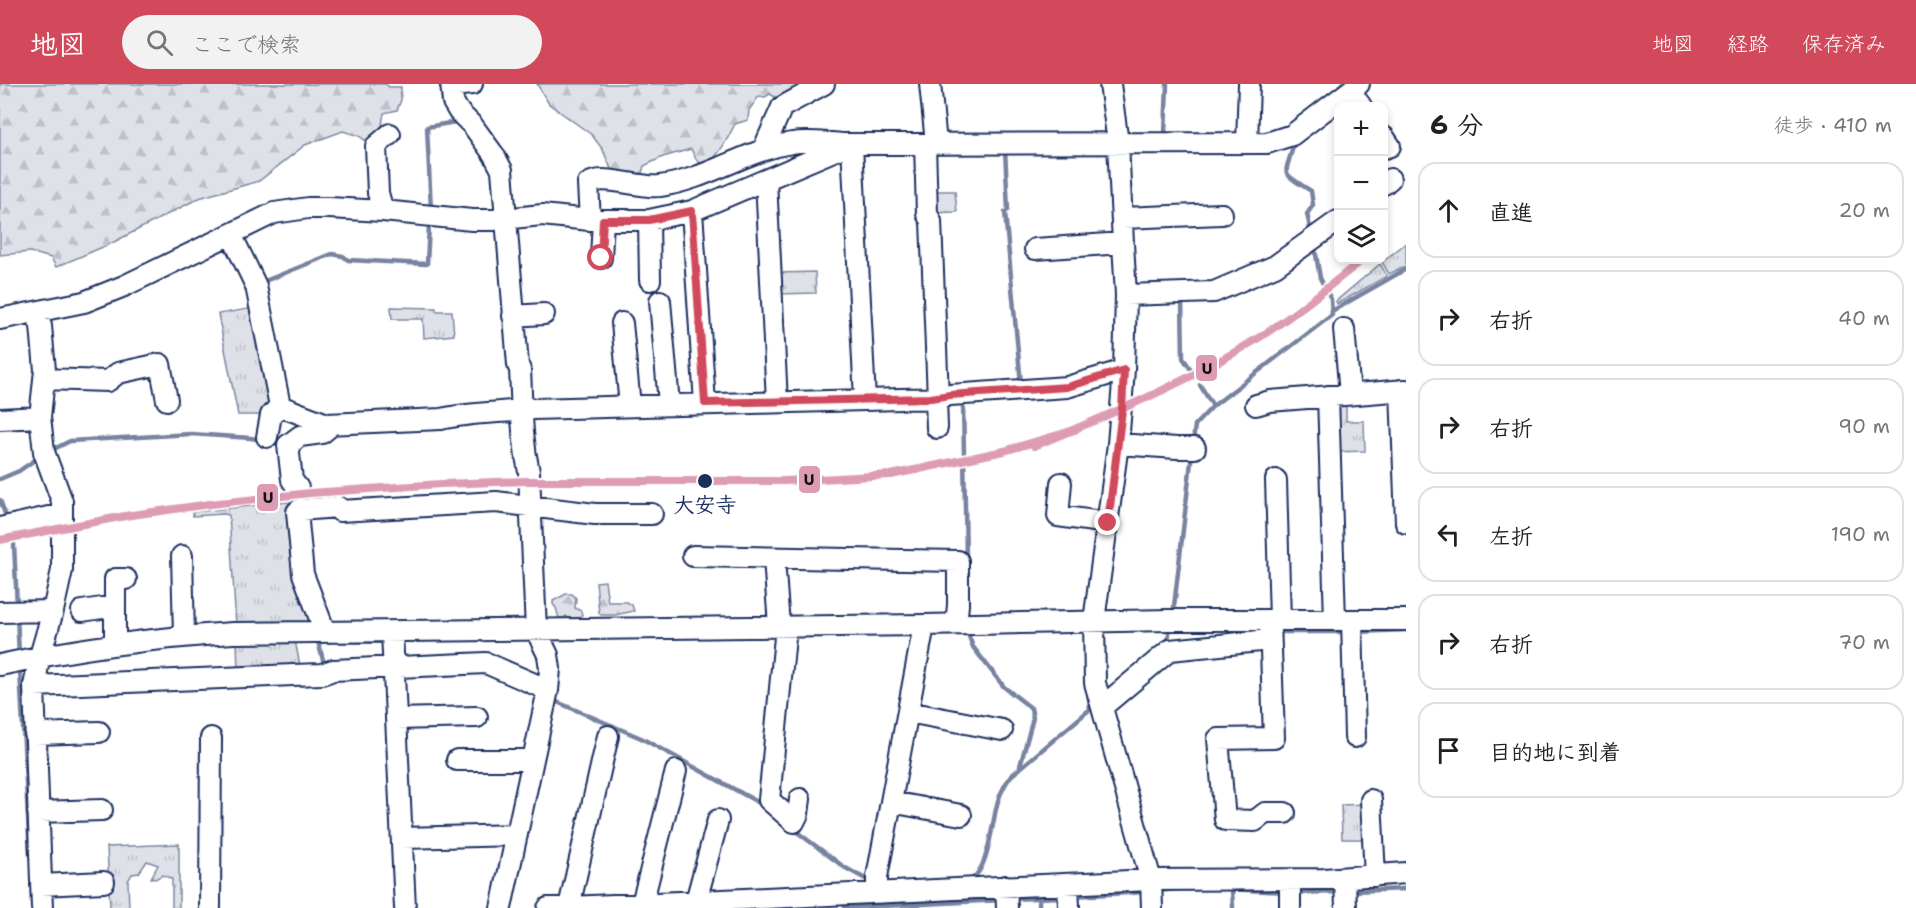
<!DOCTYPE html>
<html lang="ja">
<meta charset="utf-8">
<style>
:root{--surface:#fff;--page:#f2f2f2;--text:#202124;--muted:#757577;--line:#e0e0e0;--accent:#d1495b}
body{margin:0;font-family:"Shantell Sans","Klee One",sans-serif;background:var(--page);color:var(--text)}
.controls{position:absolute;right:18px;top:18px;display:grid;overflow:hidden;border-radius:12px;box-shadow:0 3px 9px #0003}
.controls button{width:54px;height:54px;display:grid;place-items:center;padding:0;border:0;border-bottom:2px solid var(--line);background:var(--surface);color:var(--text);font:30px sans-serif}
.stop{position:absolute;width:18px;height:18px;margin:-14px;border:4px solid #d1495b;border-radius:50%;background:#fff}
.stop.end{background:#d1495b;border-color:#fff;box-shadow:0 2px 6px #0008}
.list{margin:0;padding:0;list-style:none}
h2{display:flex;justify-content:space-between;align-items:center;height:78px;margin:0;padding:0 24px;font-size:26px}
h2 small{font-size:20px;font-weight:400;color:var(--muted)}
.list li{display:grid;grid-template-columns:39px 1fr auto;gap:18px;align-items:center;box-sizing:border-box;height:96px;margin:0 12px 12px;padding:0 12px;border:2px solid var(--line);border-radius:18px}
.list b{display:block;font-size:22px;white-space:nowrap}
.list em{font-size:20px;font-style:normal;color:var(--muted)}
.icon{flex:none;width:33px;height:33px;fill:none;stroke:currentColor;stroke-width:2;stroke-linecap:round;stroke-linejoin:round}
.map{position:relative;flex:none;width:1406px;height:824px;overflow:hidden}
header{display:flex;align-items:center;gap:36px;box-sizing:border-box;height:84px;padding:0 30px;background:var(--accent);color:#fff}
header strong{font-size:28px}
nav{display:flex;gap:33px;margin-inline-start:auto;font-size:21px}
.search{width:420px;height:54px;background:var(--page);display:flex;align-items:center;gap:15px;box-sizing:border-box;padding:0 21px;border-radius:33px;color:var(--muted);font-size:22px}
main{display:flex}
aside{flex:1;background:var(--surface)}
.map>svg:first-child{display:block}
.grass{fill:url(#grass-tufts);stroke:#7c88a2;stroke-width:1.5}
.forest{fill:url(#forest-firs);stroke:#7c88a2;stroke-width:1.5}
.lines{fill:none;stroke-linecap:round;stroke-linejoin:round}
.stream{stroke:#77839f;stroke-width:4.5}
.minor-casing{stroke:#1b2f5e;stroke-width:24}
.minor{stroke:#fff;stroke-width:20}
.rail-1-casing{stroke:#fff;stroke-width:12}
.rail-1{stroke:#dd9cb4;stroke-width:8}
.route{stroke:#d1495b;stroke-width:8}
.stop-dot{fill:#1b2f5e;stroke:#fff;stroke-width:2}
.labels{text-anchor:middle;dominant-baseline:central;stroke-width:4.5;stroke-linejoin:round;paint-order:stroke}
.stop-label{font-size:21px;font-weight:bold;fill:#1b2f5e;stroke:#fff}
.line-badge{stroke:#fff;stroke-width:2}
.pale-badge-label{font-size:16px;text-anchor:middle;font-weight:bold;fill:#111}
</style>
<header>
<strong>地図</strong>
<div class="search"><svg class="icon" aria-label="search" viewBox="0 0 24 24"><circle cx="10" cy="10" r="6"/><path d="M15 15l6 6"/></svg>ここで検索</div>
<nav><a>地図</a><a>経路</a><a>保存済み</a></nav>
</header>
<main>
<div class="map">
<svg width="1406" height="824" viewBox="0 0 1406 824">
<defs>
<pattern id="grass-tufts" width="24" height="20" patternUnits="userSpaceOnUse" patternTransform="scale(1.5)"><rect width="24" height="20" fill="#dee1e7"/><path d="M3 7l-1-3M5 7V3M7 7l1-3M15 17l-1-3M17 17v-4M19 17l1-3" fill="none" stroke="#bec1c9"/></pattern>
<pattern id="forest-firs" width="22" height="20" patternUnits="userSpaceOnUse" patternTransform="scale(1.5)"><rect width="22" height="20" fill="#dee1e7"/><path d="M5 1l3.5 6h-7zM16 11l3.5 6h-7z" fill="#bec1c9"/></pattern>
</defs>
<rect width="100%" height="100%" fill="#fff"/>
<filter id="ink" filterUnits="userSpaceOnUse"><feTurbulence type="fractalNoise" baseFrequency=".0167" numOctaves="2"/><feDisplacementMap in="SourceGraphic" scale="12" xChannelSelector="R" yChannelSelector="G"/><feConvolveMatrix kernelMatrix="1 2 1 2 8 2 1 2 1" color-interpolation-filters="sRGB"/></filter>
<g filter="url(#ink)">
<path class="grass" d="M 930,107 L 955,107 L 957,128 L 931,129 Z
M 1406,159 L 1406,182 L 1389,190 L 1382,178 Z
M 1380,180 L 1387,192 L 1337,220 L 1336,217 Z
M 815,188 L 816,209 L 777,210 L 777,189 Z
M 391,223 L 436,224 L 436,227 L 452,227 L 454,251 L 424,254 L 423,235 L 392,235 Z
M 254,224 L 272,321 L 266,331 L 238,331 L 218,230 Z
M 1337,316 L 1346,316 L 1346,337 L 1364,337 L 1365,367 L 1333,368 Z
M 288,418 L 297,493 L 310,541 L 236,542 L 229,431 L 224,430 L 193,432 L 193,428 Z
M 237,556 L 295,556 L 301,587 L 238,589 Z
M 1368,720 L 1369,755 L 1342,755 L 1341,721 Z
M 179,760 L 179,824 L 172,824 L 172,795 L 163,791 L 155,795 L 151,794 L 158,781 L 147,777 L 139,789 L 132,790 L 128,797 L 129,824 L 110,824 L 107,763 Z"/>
<path class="forest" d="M 0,0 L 386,0 L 389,3 L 401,3 L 401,16 L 397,26 L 384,29 L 380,53 L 369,59 L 359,52 L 343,47 L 305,61 L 259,97 L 199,114 L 112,159 L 56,183 L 51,174 L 30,168 L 0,171 Z
M 537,0 L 818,0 L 783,18 L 770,10 L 765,13 L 759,12 L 749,26 L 748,36 L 735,40 C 727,55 719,74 703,82 L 696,75 L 691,65 L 663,73 L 644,82 L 642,89 L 632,91 L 611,85 L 603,66 L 592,51 L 549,20 Z
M 605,497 L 608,518 L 627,518 L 632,521 L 634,527 L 615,531 L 601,531 L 599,529 L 596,498 Z
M 566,510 L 572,510 L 576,514 L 575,524 L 581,527 L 582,531 L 578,537 L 572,537 L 566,532 L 564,534 L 559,534 L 556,524 L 553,520 L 553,517 Z"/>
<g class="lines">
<path class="stream" d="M 1165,50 L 1167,0
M 1294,59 C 1285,94 1278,86 1311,107 L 1313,121 L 1307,130 L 1311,148
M 1005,65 L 1008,126 L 1005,128 L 1021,300
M 431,126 L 427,43 L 461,37
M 260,199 L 332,170 L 343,172 L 348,176 L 427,180 L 429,141 L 431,137
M 1182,216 L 1183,274 L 1192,287
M 1332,227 L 1406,185
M 1200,301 L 1213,322
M 961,318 L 963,318 L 966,475
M 1193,358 L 1195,341 L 1213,322 L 1332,231 L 1331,215 L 1320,194 L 1314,159
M 50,367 L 70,357 L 191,350 L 251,354 L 284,360
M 0,395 L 19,387 L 39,373
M 290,404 L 292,425
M 0,416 L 8,438
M 10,447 L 14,460 L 17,522
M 1173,531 L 1192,369
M 17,532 L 19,570
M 1277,548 L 1346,548
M 1358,548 L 1406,546
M 968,550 L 973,563 L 1004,603 L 1031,624 L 1033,634 L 1020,682
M 317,554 L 325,583
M 1168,557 L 1170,542
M 20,586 L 30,772
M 1088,607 L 1090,625
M 550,615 L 641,654 L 763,721
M 793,745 L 844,783 L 869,797
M 969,796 C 989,789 992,736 998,717 C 1001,708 1005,700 1011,692 L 1095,621
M 1229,805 L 1286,808
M 1232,805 L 1233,824
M 1157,807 L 1179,805
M 1352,807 L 1406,805
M 1295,809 L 1340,808
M 1073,812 L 1146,808
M 1039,814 L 1039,824
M 1011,815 L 1062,813
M 844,824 L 1002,816"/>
<g class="minor-casing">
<path id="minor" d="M 451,0 L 453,18 L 459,28 L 473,42 L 494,71 L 502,86 L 518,281 L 520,286 C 522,322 521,352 529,388 L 536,546 L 548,571 L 550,585 L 548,606 L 501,824
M 930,0 L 936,59
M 1110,0 L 1118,59 L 1123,159 L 1126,211 L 1124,286 L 1118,360 L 1094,537 L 1095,599 L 1151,796 L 1152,824
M 451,2 L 472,0
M 1350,7 L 1361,22
M 1384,53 L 1390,62 L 1384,64
M 1247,59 L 1249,0
M 925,60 L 927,130 L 931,137 L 938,314
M 852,61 L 865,316
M 763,66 L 782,23 L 824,0
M 766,96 L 777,318
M 1384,100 L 1390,95
M 383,127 L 378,109 L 376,62 L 390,50
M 692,127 L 705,319
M 1122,134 L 1222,130
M 590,136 L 588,100 C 603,89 641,105 660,102 C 706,96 746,66 792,59 C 808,56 826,59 842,60
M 649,136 L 650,196
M 231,150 L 256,202 L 280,322 L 327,340 L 441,335 C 471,328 502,329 533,325 L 938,314 L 950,311 L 1067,303 L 1124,286
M 1035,165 L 1123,159
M 601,174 L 603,136
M 1126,211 L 1214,208 L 1275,182 L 1338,137
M 660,217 L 669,320
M 36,229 L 41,242 L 45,286 L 40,333 L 44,368 L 62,417 L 62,486 L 53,527 L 40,572 L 34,602 L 42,824
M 513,232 L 544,230
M 0,235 L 84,218 L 124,202 L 274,129 L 308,124 L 329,124 L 383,127 L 472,136 L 493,136 L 542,131 L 590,136 L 649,136 L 692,127 L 838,65 L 842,60 L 1267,59 L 1292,51 L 1359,0
M 622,239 L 630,322
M 1344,245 L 1350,310
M 44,295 L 108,297 L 118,289 L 160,280 L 167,316
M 1401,306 L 1406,439
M 1328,312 L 1335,536
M 936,314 L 937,344
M 1256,321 L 1270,317 L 1406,306
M 0,335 L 40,333
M 267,353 L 271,331 L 280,322
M 1118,360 L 1177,364 L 1195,364
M 1276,396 L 1280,536
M 1061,399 L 1058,432 L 1108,439
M 298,404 L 292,396 L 288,361 L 300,352 L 322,349 L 327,345 L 327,340
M 0,444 L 62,430
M 182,472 L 184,552
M 693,472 L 958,477 L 958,521 L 956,540
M 774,474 L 779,542
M 82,527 L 115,522
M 0,528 L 53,527
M 1270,536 L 1274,654 L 1218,655 L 1225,736 L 1255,737 L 1265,729 L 1285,729
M 1352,536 L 1355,653
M 786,543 L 769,716 L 794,738 L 798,730 L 800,715
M 325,548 L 303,490 L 297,428 L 299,426 L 338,423 L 340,427 L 496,418 L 595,430 L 652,430
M 392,548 L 405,824
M 115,560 L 115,495 L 126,495
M 0,581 C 77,564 154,554 233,549 L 924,541 L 1169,536 L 1406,536
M 34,602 L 293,591 L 322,590 L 333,586 L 486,579 L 548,606
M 1102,623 L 1170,566 L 1270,556
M 908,628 L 1002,646
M 396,635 L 477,633
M 35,650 L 99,648
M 457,676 L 523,676 L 532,678
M 1371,716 L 1375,792
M 891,718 L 961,731
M 38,728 L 102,726
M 402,754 L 517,751
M 1345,794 L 1346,824
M 1290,795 L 1290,824
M 1068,800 L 1069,824
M 41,801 L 104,798
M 1006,802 L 1007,824
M 877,808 L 877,793 L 924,541
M 696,817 L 718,736
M 642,820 L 676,687
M 569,823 L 608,652
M 210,824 L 211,654
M 548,824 L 1151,796 L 1324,795 L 1406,789"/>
</g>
<use href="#minor" class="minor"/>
<g class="rail-1-casing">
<path id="rail-1" d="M 1034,362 C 1111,330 1189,298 1260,253 C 1296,230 1329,202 1362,176
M 0,456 L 125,432 L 210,420 L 310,409 L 441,400 L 526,397 L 784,397 L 891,391 L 1004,367 L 1075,346"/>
</g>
<use href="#rail-1" class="rail-1"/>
</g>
</g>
<g class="lines" filter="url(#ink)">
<path class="route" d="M 601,174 L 603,136 L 649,136 L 692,127 L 705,319 L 931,314 L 950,311 L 1067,303 L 1124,286 L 1122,326 L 1108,439"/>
</g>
<circle class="stop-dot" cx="705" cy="397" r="8"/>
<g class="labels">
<g class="stop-label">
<text x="705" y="421">大安寺</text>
</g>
</g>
<g class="line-badge">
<rect x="1195" y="270" width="23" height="28" rx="6" fill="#dd9cb4"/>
<rect x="798" y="381" width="23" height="29" rx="6" fill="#dd9cb4"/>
<rect x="256" y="399" width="23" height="29" rx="6" fill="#dd9cb4"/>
</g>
<g class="pale-badge-label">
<text x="1207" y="290">U</text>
<text x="809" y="401">U</text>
<text x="268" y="419">U</text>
</g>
</svg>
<div class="controls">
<button>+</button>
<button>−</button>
<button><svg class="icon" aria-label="layers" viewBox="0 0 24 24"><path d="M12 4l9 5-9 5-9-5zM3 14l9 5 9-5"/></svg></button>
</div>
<div class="stop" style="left:601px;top:174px"></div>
<div class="stop end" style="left:1108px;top:439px"></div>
</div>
<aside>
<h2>6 分<small>徒歩 · 410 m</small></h2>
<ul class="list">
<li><svg class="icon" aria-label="ahead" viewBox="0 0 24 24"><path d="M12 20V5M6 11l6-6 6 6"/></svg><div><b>直進</b></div><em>20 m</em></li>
<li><svg class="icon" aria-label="right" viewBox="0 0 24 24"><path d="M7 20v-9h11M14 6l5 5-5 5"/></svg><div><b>右折</b></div><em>40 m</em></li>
<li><svg class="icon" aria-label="right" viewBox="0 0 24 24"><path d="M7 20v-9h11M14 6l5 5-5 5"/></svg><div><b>右折</b></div><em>90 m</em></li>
<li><svg class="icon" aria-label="left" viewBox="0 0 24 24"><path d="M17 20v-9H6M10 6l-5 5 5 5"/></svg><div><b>左折</b></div><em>190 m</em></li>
<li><svg class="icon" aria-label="right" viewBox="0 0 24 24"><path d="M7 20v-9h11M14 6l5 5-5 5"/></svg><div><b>右折</b></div><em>70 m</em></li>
<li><svg class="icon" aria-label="arrive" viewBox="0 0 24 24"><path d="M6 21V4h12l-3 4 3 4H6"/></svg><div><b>目的地に到着</b></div></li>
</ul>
</aside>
</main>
